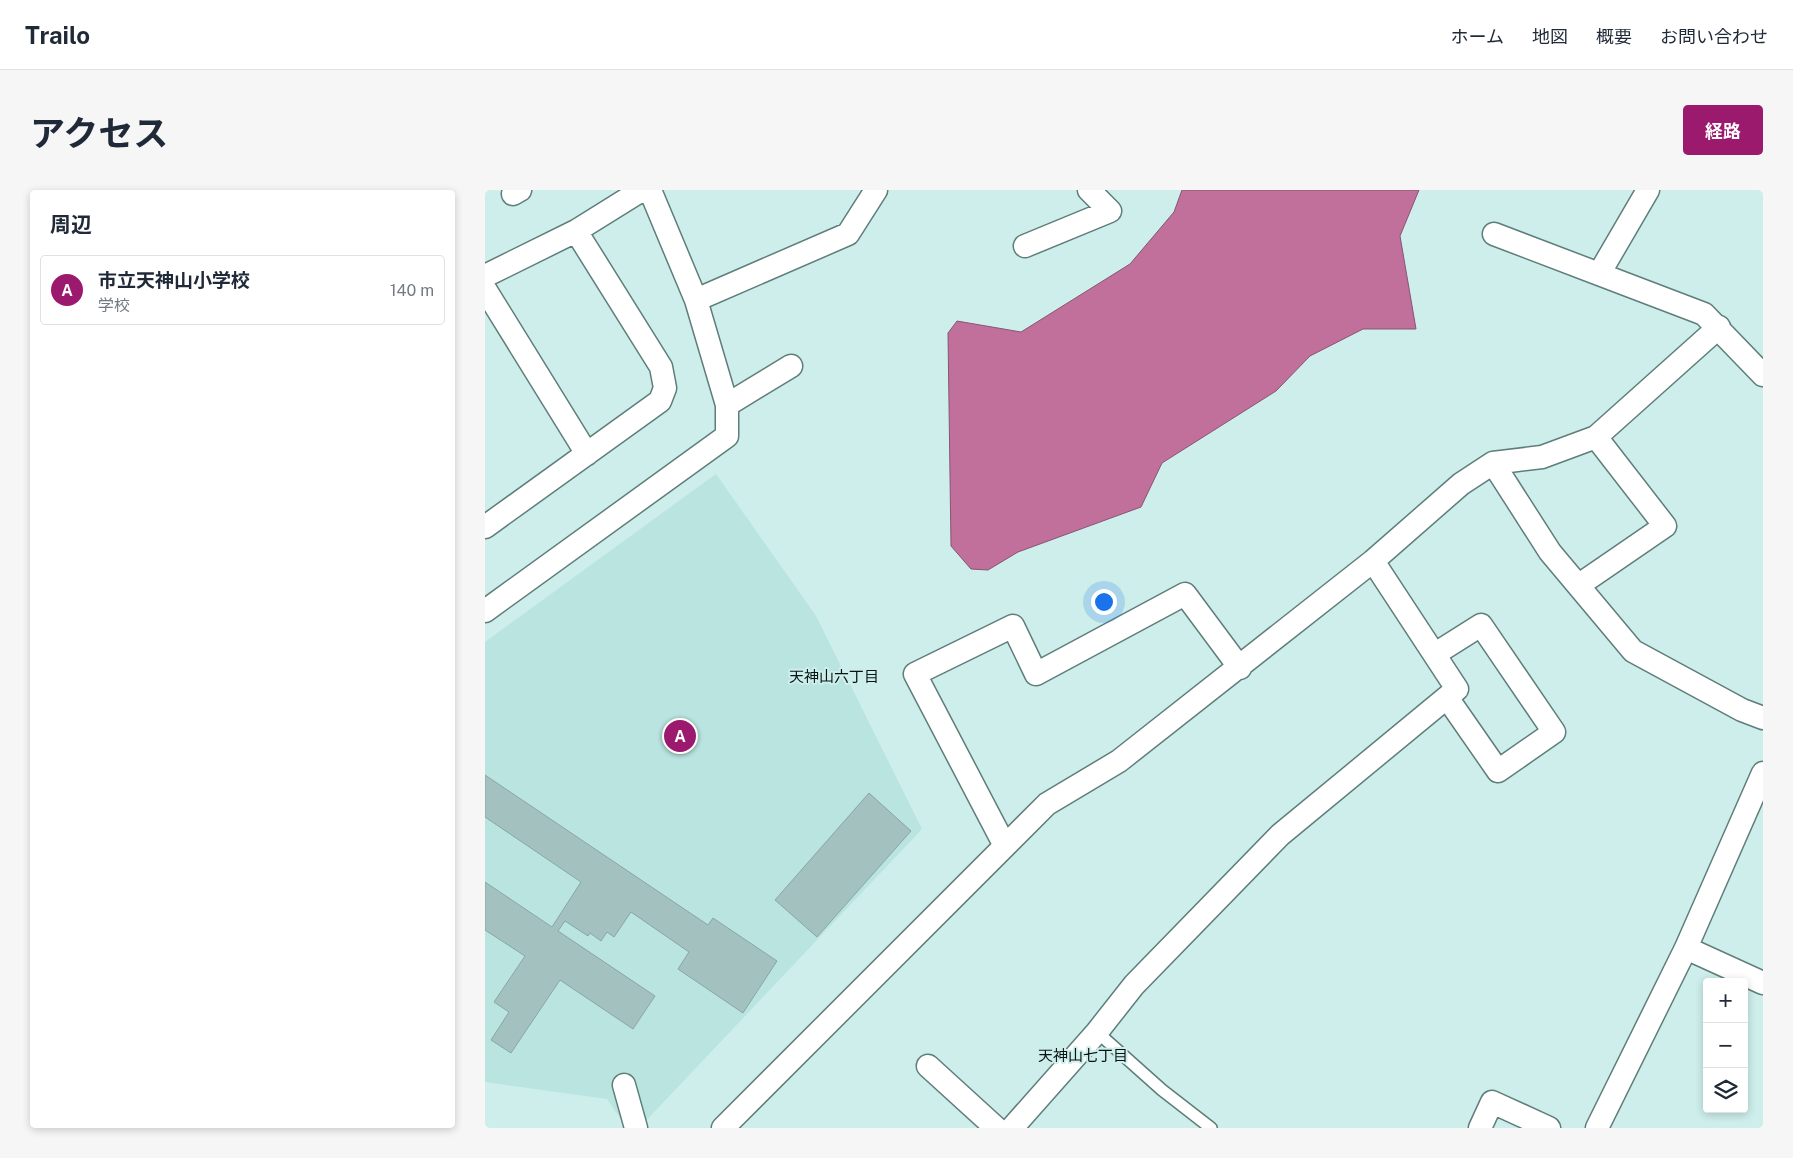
<!DOCTYPE html>
<html lang="ja">
<meta charset="utf-8">
<style>
:root{--surface:#fff;--page:#f6f6f7;--text:#1f2937;--muted:#747a83;--line:#e0e1e3;--accent:#9c1a6e}
body{margin:0;font-family:"Public Sans","Noto Sans JP",sans-serif;background:var(--page);color:var(--text)}
.controls{position:absolute;right:15px;bottom:15px;display:grid;overflow:hidden;border-radius:5px;box-shadow:0 2px 8px #0003}
.controls button{width:45px;height:45px;display:grid;place-items:center;padding:0;border:0;border-bottom:1px solid var(--line);background:var(--surface);color:var(--text);font:25px sans-serif}
.you{position:absolute;left:618px;top:411px;width:18px;height:18px;margin:-12px;border:4px solid #fff;border-radius:50%;background:#1a73e8;box-shadow:0 0 0 8px #1a73e833}
.badge{display:grid;place-items:center;width:32px;height:32px;border-radius:50%;background:var(--accent);color:#fff;font-size:16px;font-weight:700}
.pin{position:absolute;translate:-50% -50%;border:2px solid #fff;box-shadow:0 1px 5px #0006}
.list{margin:0;padding:0;list-style:none}
h2{display:flex;justify-content:space-between;align-items:center;height:65px;margin:0;padding:0 20px;font-size:21px}
h2 small{font-size:16px;font-weight:400;color:var(--muted)}
.list li{display:grid;grid-template-columns:32px 1fr auto;gap:15px;align-items:center;box-sizing:border-box;height:70px;margin:0 10px 10px;padding:0 10px;border:1px solid var(--line);border-radius:5px}
.list b{display:block;font-size:19px;white-space:nowrap}
.list p{margin:0;font-size:16px;white-space:nowrap;color:var(--muted)}
.list em{font-size:16px;font-style:normal;color:var(--muted)}
.icon{flex:none;width:28px;height:28px;fill:none;stroke:currentColor;stroke-width:2;stroke-linecap:round;stroke-linejoin:round}
.map{position:relative;flex:none;width:1278px;height:938px;overflow:hidden;border-radius:5px}
header{display:flex;align-items:center;gap:30px;box-sizing:border-box;height:70px;padding:0 25px;background:var(--surface);border-bottom:1px solid var(--line)}
header strong{font-size:24px}
nav{display:flex;gap:28px;margin-inline-start:auto;font-size:18px}
.intro{display:flex;align-items:center;justify-content:space-between;box-sizing:border-box;height:120px;padding:0 30px}
h1{margin:0;font-size:35px}
.button{padding:12px 22px;border-radius:5px;background:var(--accent);color:#fff;font-size:18px;font-weight:700}
main{display:flex;gap:30px;padding:0 30px}
aside{flex:1;background:var(--surface);border-radius:5px;box-shadow:0 2px 8px #0003}
.map>svg:first-child{display:block}
.built{fill:#b9e4df}
.water{fill:#c0709b;stroke:#885472}
.building{fill:#a3c2bf;stroke:#88a7a4}
.lines{fill:none;stroke-linecap:round;stroke-linejoin:round}
.lane-casing{stroke:#5f7d7b;stroke-width:14}
.street-casing{stroke:#5f7d7b;stroke-width:25}
.lane{stroke:#fff;stroke-width:11}
.street{stroke:#fff;stroke-width:22}
.labels{text-anchor:middle;dominant-baseline:central;stroke-width:4;stroke-linejoin:round;paint-order:stroke}
.neighbourhood-label{font-size:15px;fill:#071312;stroke:#cdeeeb}
</style>
<header>
<strong>Trailo</strong>
<nav><a>ホーム</a><a>地図</a><a>概要</a><a>お問い合わせ</a></nav>
</header>
<div class="intro"><h1>アクセス</h1><a class="button">経路</a></div>
<main>
<aside>
<h2>周辺<small></small></h2>
<ul class="list">
<li><span class="badge">A</span><div><b>市立天神山小学校</b><p>学校</p></div><em>140 m</em></li>
</ul>
</aside>
<div class="map">
<svg width="1278" height="938" viewBox="0 0 1278 938">
<rect width="100%" height="100%" fill="#cdeeeb"/>
<path class="built" d="M 231,284 L 331,426 L 437,639 L 154,938 L 142,938 L 122,909 L 0,892 L 0,452 Z"/>
<path class="water" d="M 697,0 L 934,0 L 915,46 L 931,139 L 878,139 L 825,166 L 791,201 L 677,273 L 656,317 L 533,362 L 503,380 L 486,379 L 466,356 L 463,143 L 472,131 L 536,142 L 645,74 L 689,22 Z"/>
<path class="building" d="M 0,585 L 223,735 L 228,728 L 292,771 L 258,823 L 193,779 L 204,762 L 146,722 L 129,747 L 122,742 L 116,751 L 105,743 L 103,746 L 80,731 L 73,741 L 170,806 L 148,839 L 75,790 L 26,863 L 6,850 L 24,822 L 9,812 L 40,766 L 0,740 L 0,692 L 67,737 L 96,692 L 0,627 Z
M 384,603 L 426,641 L 332,747 L 290,710 Z"/>
<g class="lines">
<g class="lane-casing">
<path id="lane" d="M 612,842 L 677,900 L 726,938"/>
</g>
<g class="street-casing">
<path id="street" d="M 1163,0 L 1114,84 L 1219,124 L 1278,185
M 28,4 L 35,0
M 1009,44 L 1114,84
M 540,56 L 625,21 L 604,0
M 0,86 L 91,41 L 157,0
M 0,99 L 102,264
M 211,110 L 363,44 L 391,0
M 242,215 L 306,176
M 1008,273 L 1065,362 L 1148,461 L 1257,520 L 1278,528
M 0,337 L 175,211 L 180,198 L 176,177 L 91,41
M 1094,395 L 1180,336 L 1111,247
M 0,421 L 242,246 L 242,215 L 211,110 L 165,0
M 950,464 L 996,435 L 1069,542 L 1013,581 L 963,509
M 520,656 L 430,484 L 528,436 L 551,484 L 700,404 L 755,478
M 1201,758 L 1278,793
M 443,876 L 511,938
M 139,895 L 151,938
M 238,938 L 562,614 L 634,571 L 888,371
M 527,938 L 612,842 L 649,795 L 795,645 L 972,499 L 888,371 L 976,294 L 1008,273 L 1057,267 L 1111,247 L 1234,137
M 995,938 L 1007,912 L 1064,938
M 1112,938 L 1201,758 L 1278,583"/>
</g>
<use href="#lane" class="lane"/>
<use href="#street" class="street"/>
</g>
<g class="labels">
<g class="neighbourhood-label">
<text x="349" y="486">天神山六丁目</text>
<text x="598" y="865">天神山七丁目</text>
</g>
</g>
</svg>
<div class="controls">
<button>+</button>
<button>−</button>
<button><svg class="icon" aria-label="layers" viewBox="0 0 24 24"><path d="M12 4l9 5-9 5-9-5zM3 14l9 5 9-5"/></svg></button>
</div>
<div class="you"></div>
<div class="pin badge" style="left:195px;top:546px">A</div>
</div>
</main>
